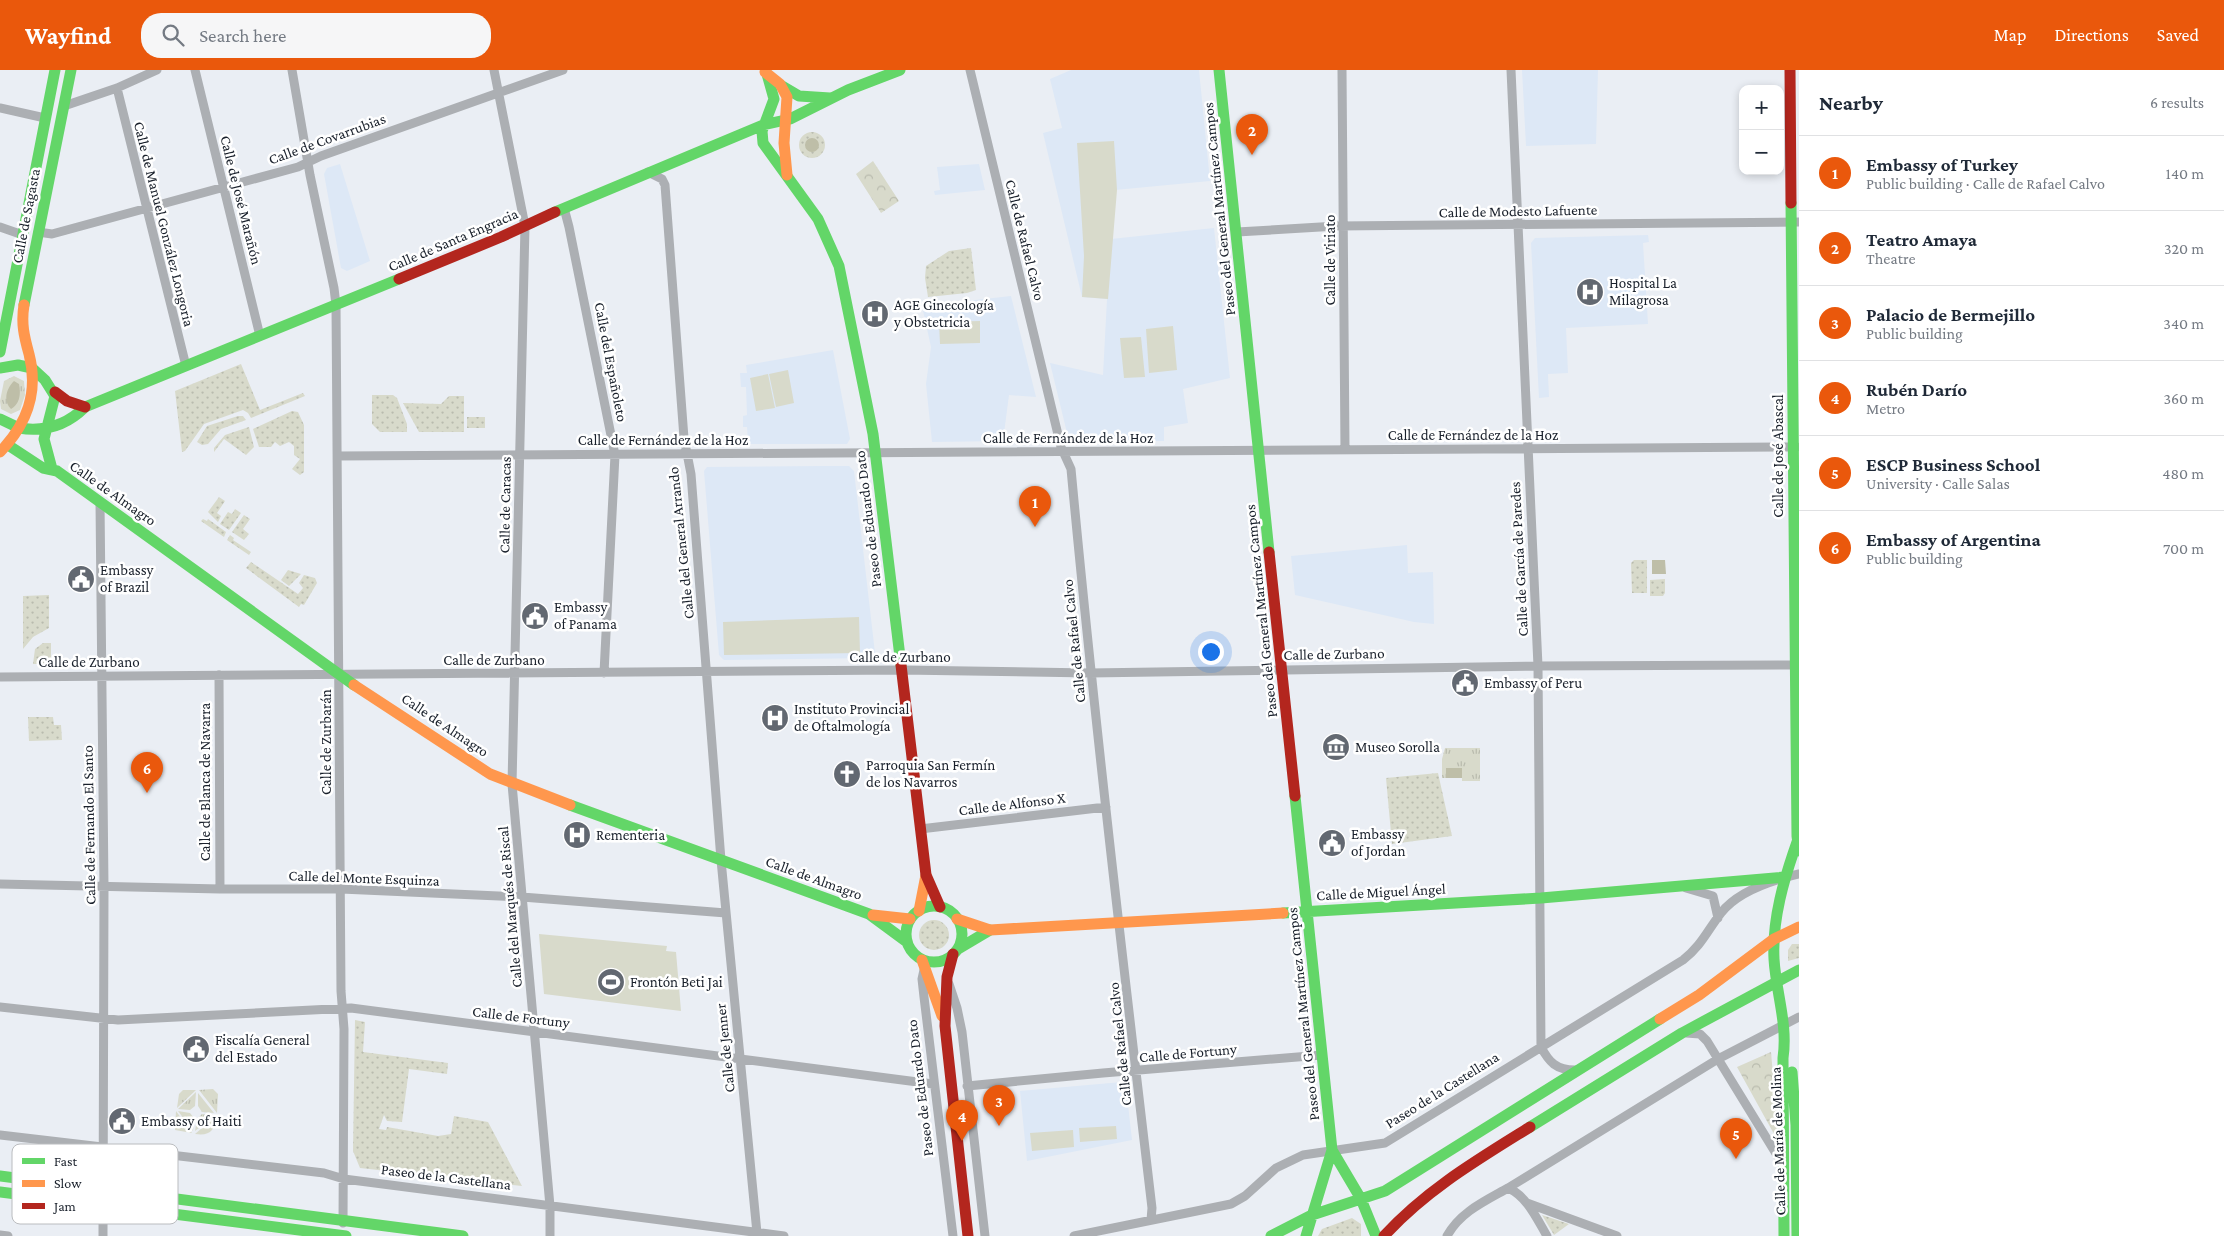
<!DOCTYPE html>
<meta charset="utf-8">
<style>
:root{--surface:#fff;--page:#f6f6f7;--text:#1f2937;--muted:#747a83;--line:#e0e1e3;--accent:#ea580c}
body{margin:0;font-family:"Crimson Pro",serif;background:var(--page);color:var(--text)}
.controls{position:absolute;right:15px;top:15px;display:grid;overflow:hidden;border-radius:10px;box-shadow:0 2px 8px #0003}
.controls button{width:45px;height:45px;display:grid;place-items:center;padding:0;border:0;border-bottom:1px solid var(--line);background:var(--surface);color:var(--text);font:25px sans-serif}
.you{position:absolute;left:1210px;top:581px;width:18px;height:18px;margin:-12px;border:4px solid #fff;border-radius:50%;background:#1a73e8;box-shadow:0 0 0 8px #1a73e833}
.badge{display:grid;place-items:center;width:32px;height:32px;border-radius:50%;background:var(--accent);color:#fff;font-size:16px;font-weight:700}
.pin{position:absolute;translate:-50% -41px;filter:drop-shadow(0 1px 2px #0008)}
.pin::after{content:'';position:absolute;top:26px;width:18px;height:15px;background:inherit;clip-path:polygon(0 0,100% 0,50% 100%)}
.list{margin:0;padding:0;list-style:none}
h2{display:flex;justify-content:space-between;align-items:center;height:65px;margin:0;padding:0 20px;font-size:21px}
h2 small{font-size:16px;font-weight:400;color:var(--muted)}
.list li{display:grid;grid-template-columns:32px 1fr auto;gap:15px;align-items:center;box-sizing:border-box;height:75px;padding:0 20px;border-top:1px solid var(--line)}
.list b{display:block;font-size:19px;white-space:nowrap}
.list p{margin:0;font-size:16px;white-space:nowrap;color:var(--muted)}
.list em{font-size:16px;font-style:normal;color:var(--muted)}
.icon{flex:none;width:28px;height:28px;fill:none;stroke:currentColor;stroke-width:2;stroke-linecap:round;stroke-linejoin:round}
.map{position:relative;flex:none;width:1799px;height:1166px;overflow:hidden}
header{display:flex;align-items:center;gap:30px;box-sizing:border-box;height:70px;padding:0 25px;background:var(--accent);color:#fff}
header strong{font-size:24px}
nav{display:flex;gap:28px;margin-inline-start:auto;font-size:18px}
.search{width:350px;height:45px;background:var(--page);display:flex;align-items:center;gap:12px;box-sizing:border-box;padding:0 18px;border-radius:20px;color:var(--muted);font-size:19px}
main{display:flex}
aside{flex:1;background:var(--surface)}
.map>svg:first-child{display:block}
.built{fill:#dde8f6}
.grass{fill:url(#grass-tufts)}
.park{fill:url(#park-crowns)}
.garden{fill:url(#garden-dots)}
.pitch{fill:#d8dacb}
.water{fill:#bebea8}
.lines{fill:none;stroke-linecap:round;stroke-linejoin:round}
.street{stroke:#acafb3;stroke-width:9}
.fast{stroke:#63d668;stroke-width:11}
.slow{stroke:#ff974d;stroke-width:11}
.jam{stroke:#b3261e;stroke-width:11}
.labels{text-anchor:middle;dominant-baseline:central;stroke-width:5;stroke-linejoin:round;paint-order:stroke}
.street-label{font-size:15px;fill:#19202b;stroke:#fff}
.poi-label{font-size:15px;fill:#19202b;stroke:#fff;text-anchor:start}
.key{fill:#fff;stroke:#babcbf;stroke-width:1}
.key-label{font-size:14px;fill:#19202b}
</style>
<header>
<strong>Wayfind</strong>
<div class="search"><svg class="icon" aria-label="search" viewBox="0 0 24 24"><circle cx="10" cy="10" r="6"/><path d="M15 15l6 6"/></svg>Search here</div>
<nav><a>Map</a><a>Directions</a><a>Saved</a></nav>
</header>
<main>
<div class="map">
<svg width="1799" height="1166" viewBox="0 0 1799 1166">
<defs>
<pattern id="grass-tufts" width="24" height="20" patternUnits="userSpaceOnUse" patternTransform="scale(1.25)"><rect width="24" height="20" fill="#d8dacb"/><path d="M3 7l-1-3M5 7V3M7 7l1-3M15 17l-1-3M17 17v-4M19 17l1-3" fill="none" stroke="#b9bbae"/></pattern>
<pattern id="park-crowns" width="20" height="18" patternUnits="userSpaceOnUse" patternTransform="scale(1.25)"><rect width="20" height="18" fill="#d8dacb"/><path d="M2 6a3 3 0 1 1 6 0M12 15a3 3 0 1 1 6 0" fill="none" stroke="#b9bbae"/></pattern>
<pattern id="garden-dots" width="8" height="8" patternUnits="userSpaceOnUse" patternTransform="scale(1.25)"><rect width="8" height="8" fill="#d8dacb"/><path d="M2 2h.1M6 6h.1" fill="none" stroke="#b9bbae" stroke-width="1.8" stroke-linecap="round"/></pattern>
</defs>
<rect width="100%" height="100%" fill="#eaeef4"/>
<path class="built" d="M 1071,0 L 1199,0 L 1210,111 L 1115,120 L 1111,169 L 1214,158 L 1230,308 L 1183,319 L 1188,353 L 1164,357 L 1164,371 L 1072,371 L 1068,367 L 1050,293 L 1103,305 L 1107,229 L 1082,227 L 1043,63 L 1062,58 L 1050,9 Z
M 1522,0 L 1598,0 L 1596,74 L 1526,76 Z
M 340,94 L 370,191 L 347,201 L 341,198 L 324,104 L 327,98 Z
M 979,94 L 985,120 L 935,125 L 934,121 L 940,120 L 937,97 Z
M 1648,165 L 1649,172 L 1643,173 L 1648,254 L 1566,258 L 1568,303 L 1548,304 L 1549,327 L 1539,328 L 1531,173 L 1535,168 Z
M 1011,226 L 1036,327 L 1009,325 L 1003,371 L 932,372 L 926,314 L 931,277 L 922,236 Z
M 833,280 L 850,369 L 847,374 L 748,374 L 747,357 L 743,357 L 743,346 L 747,345 L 746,317 L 741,317 L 740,303 L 747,303 L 746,295 Z
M 824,396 L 849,396 L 854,401 L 875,583 L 871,588 L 724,590 L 719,585 L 704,401 L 707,397 Z
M 1407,475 L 1408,503 L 1433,502 L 1434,554 L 1414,552 L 1295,525 L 1291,486 Z
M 1122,1012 L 1126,1017 L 1132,1070 L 1027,1091 L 1020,1021 Z"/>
<path class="grass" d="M 14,306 L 24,311 L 25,325 L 20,340 L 11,344 L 1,339 L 0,331 L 4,311 Z
M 1445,678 L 1480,678 L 1480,711 L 1462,711 L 1462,698 L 1446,698 L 1446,708 L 1442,708 L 1442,689 Z
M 213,1019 L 218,1024 L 217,1043 L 199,1020 Z
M 183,1020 L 196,1020 L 177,1038 L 179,1024 Z
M 196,1022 L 195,1036 L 190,1040 L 178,1039 Z
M 198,1023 L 214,1043 L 202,1042 L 198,1036 Z
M 176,1041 L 192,1063 L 175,1060 Z
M 178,1041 L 190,1043 L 194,1048 L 193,1061 Z
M 202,1044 L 214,1046 L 195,1061 L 197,1049 Z
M 216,1046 C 215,1061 210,1066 195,1064 Z"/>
<path class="park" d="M 873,91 L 899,131 L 881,143 L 856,104 Z
M 1771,982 L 1779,1073 L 1737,997 Z"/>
<path class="garden" d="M799 75a13 13 0 1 1 26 0a13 13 0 1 1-26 0Z
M 971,178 L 976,220 L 967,223 L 928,227 L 925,208 L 926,196 L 949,181 Z
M 241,294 L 260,340 L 303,323 L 305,326 L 251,348 L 248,343 L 243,340 L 204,354 L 185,381 L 182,382 L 175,321 Z
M 372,325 L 393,325 L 397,328 L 407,354 L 407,362 L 380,362 L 372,354 Z
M 449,326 L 464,326 L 464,362 L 419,362 L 403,333 L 441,334 Z
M 292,341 L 298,342 L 304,355 L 304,402 L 300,405 L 292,399 L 300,389 L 294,385 L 294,376 L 289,372 L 280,376 L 275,372 L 271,377 L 259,377 L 253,359 Z
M 238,346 L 243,346 L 246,350 L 221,359 L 208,374 L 202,375 L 197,372 L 207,356 Z
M 467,347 L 485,347 L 485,358 L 467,358 Z
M 249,357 L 254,377 L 246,385 L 224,369 L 214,382 L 214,378 L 225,365 Z
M 219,427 L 225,431 L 217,443 L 221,446 L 218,452 L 208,442 Z
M 235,439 L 241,443 L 229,460 L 220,454 L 228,442 L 232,444 Z
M 244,445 L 250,449 L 243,459 L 249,464 L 244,470 L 232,462 Z
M 203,449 L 207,451 L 208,449 L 226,462 L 224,467 L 201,451 Z
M 230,465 L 234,468 L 233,470 L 251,482 L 249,485 L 227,470 Z
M 1634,490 L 1647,490 L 1647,523 L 1632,523 L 1631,493 Z
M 251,492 L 298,524 L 303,518 L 299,513 L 304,505 L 315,508 L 317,513 L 304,535 L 301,534 L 299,537 L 246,498 Z
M 288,500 L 301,504 L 289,516 L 281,510 Z
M 1665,509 L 1665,523 L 1663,526 L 1650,526 L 1650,510 Z
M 49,525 L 49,558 L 33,567 L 23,579 L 23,526 Z
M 43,573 L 51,573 L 51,594 L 33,594 L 35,579 Z
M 28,647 L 53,647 L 54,655 L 61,655 L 62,670 L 29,671 Z
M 1438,703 L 1452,766 L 1392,774 L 1386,708 Z
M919 865a15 15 0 1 1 30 0a15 15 0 1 1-30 0Z
M 1792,874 L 1799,874 L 1799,888 L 1788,891 L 1788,880 Z
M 355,950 L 365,952 L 363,982 L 448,993 L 447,1004 L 409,999 L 402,1052 L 387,1051 L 384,1045 L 379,1059 L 386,1060 L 387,1057 L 438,1066 L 451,1064 L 454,1046 L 488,1052 L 522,1116 L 360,1098 L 353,1081 Z
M 1542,1145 L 1569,1154 L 1554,1165 Z
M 1352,1148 L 1361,1154 L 1361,1166 L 1318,1166 L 1322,1159 Z"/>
<path class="pitch" d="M 1114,71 L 1117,120 L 1108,229 L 1082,227 L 1084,186 L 1077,73 Z
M 980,251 L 980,273 L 940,274 L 939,252 Z
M 1173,256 L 1177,300 L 1149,303 L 1146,259 Z
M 1141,267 L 1145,307 L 1124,308 L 1120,268 Z
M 788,300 L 794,333 L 776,337 L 769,304 Z
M 768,304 L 775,338 L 756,341 L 750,308 Z
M 859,547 L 860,583 L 724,585 L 723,552 Z
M 539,864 L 667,876 L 666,881 L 676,882 L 681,941 L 544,924 Z
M 1116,1056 L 1117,1069 L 1080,1072 L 1079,1058 Z
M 1073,1060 L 1074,1077 L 1032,1081 L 1030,1063 Z"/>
<path class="water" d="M805 75a7 7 0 1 1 14 0a7 7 0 1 1-14 0Z
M 14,311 L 19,314 C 21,324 20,334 11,339 C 3,331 6,319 14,311 Z
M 1652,490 L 1665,490 L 1666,504 L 1652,504 Z
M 1446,698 L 1462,698 L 1462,708 L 1446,708 Z"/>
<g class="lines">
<path class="street" d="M 195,0 L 260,266
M 292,0 L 310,105 L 334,218 L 336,235 L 341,921 L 344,959 L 343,1153
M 494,0 L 525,156 L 512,714 L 550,1136 L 550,1166
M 970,0 L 1061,377 L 1071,399 C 1094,646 1123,892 1152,1138 L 1151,1150
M 1342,0 L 1345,380
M 1511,0 L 1538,596 L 1541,977 C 1549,992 1556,1000 1575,1000
M 117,18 L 186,296
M 64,36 L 117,18 L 157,0
M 0,38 L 45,48
M 648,102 L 662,109 L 665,115 L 684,368 L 691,404 L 721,790 L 757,1163
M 564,138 L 569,157 L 615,385 L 604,603
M 0,157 L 23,165
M 38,162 L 52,164 L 298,97 L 321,86 L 563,0
M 1237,162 L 1337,156 L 1799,152
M 337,386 L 1797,377
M 100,432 L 104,817 L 103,1166
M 219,605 L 220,819
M 0,607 L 902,600 L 1090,603 L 1538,596 L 1799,595
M 920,759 L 1106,737
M 0,814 L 220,819 L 341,819 L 522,827 L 726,843
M 1686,818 L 1713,826 L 1718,848
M 924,900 L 922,909 L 924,927 L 953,1166
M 949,914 L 957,938 L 962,962 L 985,1166
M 0,937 L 118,950 L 351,938 L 933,1014
M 1686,963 L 1700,964 L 1707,971 L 1783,1095
M 967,1016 L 1103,1003 L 1322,985
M 0,1065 L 324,1103 L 344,1109 L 784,1166
M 1508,1118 C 1527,1126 1537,1149 1547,1166
M 1527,1133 L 1617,1166
M 0,1165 L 8,1166
M 1074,1166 L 1231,1134 L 1245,1126 L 1276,1098 L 1303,1085 L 1385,1073 L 1683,890 C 1702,875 1707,861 1721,843 C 1738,821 1773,810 1799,804
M 1447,1166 C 1460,1142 1485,1131 1508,1118 L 1718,989 L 1799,947"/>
<path class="fast" d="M 1219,0 L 1269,482
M 767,4 L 774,29 L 762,61 L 763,73 L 818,149 L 839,196 L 873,364 L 901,595
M 782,16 L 799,26 L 830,28
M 1791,133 L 1797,766 L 1799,781
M 555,142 L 763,55 L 790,49 L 848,20 L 900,0
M 24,235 L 71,0
M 0,282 L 55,0
M 0,298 L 18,295 L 32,298
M 32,298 L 45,310 L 55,326 L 44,369 L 52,399
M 0,349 L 19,358
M 19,358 C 44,362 67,355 85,337 L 399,209
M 8,375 L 43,398 L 57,401 L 354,615
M 1295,726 L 1332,1080 L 1306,1166
M 570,735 L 869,844 L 907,872
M906 864a28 28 0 1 1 56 0a28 28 0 1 1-56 0Z
M 1283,843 L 1541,828 L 1785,807
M 958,879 L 990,860
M 1792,1002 L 1796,1055 L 1797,1166
M 1530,1057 L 1682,963 L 1799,900
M 1332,1080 L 1361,1129 L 1376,1166
M 0,1106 L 463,1166
M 0,1122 L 346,1166
M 1271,1166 L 1312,1145 L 1385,1121 L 1660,949
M 1784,1166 L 1783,988 C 1788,954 1776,923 1774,889 C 1772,849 1784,809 1797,772"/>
<path class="slow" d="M 765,2 L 780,14 L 787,27 L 784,73 L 787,105
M 0,382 C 27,354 39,323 29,284 C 24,266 21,253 24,235
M 354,615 L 490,704 L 570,735
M 919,841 L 926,805
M 873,845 L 910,849
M 957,849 L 990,860 L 1283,843
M 922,890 L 942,946
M 1660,949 L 1699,925 L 1774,869 L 1799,857"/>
<path class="jam" d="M 1790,0 L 1791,133
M 399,209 L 501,167 L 555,142
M 55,322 L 67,331 L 85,337
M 1269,482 L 1295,726
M 901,595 L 926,805 L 940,837
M 953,884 L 947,907 L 945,956 L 968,1166
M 1384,1166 C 1426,1120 1477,1090 1530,1057"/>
</g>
<defs>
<g id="hospital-disc" transform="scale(1.4375)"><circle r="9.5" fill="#626871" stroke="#fff"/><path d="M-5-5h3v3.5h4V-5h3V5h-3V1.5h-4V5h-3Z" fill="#fff"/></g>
<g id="civic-disc" transform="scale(1.4375)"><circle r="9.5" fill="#626871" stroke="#fff"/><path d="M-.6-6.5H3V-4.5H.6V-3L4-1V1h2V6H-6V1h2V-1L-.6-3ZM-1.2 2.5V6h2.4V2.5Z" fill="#fff"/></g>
<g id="museum-disc" transform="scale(1.4375)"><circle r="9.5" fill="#626871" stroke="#fff"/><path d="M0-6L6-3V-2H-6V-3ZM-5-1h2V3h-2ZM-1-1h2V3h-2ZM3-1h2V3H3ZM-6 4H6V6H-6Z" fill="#fff"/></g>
<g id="church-disc" transform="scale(1.4375)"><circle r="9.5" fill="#626871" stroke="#fff"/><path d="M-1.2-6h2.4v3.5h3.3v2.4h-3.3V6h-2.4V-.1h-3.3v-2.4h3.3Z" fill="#fff"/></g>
<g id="stadium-disc" transform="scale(1.4375)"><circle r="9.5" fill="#626871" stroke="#fff"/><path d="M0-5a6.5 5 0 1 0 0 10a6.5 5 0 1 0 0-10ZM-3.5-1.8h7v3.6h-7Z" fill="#fff"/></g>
</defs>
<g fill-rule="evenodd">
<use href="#hospital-disc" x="1590" y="222"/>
<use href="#hospital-disc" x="875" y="244"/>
<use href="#civic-disc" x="81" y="509"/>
<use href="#civic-disc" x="535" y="546"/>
<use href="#civic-disc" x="1465" y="613"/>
<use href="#hospital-disc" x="775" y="648"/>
<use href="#museum-disc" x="1336" y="677"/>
<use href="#church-disc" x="847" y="704"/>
<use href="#hospital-disc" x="577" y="765"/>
<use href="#civic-disc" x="1332" y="773"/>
<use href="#stadium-disc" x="611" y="912"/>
<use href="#civic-disc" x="196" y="979"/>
<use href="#civic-disc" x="122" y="1051"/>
</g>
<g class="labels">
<g class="street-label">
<text transform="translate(327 69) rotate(-20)">Calle de Covarrubias</text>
<text transform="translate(241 130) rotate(76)">Calle de José Marañón</text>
<text transform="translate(1219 139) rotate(-96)">Paseo del General Martínez Campos</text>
<text transform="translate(1518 141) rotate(-1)">Calle de Modesto Lafuente</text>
<text transform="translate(26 146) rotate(-79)">Calle de Sagasta</text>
<text transform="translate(164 154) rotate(76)">Calle de Manuel González Longoria</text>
<text transform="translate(453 170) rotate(-23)">Calle de Santa Engracia</text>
<text transform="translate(1025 170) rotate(76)">Calle de Rafael Calvo</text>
<text transform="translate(1330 190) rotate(-90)">Calle de Viriato</text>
<text transform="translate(611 292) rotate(79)">Calle del Españoleto</text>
<text x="1473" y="365">Calle de Fernández de la Hoz</text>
<text x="1068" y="368">Calle de Fernández de la Hoz</text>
<text x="663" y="370">Calle de Fernández de la Hoz</text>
<text transform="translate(1778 386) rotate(-90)">Calle de José Abascal</text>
<text transform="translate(113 423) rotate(35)">Calle de Almagro</text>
<text transform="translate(505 435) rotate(-89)">Calle de Caracas</text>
<text transform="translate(868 449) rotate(-97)">Paseo de Eduardo Dato</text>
<text transform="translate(681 473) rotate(-96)">Calle del General Arrando</text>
<text transform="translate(1519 489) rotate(-93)">Calle de García de Paredes</text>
<text transform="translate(1261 541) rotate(-96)">Paseo del General Martínez Campos</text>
<text transform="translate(1074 571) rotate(-96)">Calle de Rafael Calvo</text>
<text transform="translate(1334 584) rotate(-1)">Calle de Zurbano</text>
<text x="900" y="587">Calle de Zurbano</text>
<text x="494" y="590">Calle de Zurbano</text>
<text x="89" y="592">Calle de Zurbano</text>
<text transform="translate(445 655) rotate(34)">Calle de Almagro</text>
<text transform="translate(326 672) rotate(-90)">Calle de Zurbarán</text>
<text transform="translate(205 712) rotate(-90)">Calle de Blanca de Navarra</text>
<text transform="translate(1012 734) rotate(-7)">Calle de Alfonso X</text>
<text transform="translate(89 755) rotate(-91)">Calle de Fernando El Santo</text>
<text transform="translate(364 808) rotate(2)">Calle del Monte Esquinza</text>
<text transform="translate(814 808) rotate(20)">Calle de Almagro</text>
<text transform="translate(1381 822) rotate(-3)">Calle de Miguel Ángel</text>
<text transform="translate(510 837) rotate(-95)">Calle del Marqués de Riscal</text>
<text transform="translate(1303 944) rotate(-96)">Paseo del General Martínez Campos</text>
<text transform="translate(521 947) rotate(7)">Calle de Fortuny</text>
<text transform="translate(1120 974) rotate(-96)">Calle de Rafael Calvo</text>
<text transform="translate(725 978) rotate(-96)">Calle de Jenner</text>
<text transform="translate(1188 983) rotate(-5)">Calle de Fortuny</text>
<text transform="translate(920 1018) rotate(-97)">Paseo de Eduardo Dato</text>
<text transform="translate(1442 1020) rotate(-32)">Paseo de la Castellana</text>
<text transform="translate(1778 1071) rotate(-92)">Calle de María de Molina</text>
<text transform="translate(446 1107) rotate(7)">Paseo de la Castellana</text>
</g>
<g class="poi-label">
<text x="1609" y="213">Hospital La<tspan x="1609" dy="17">Milagrosa</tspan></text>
<text x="894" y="235">AGE Ginecología<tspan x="894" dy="17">y Obstetricia</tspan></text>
<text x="100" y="500">Embassy<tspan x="100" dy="17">of Brazil</tspan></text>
<text x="554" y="537">Embassy<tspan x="554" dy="17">of Panama</tspan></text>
<text x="1484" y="613">Embassy of Peru</text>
<text x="794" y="639">Instituto Provincial<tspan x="794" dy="17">de Oftalmología</tspan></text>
<text x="1355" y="677">Museo Sorolla</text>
<text x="866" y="695">Parroquia San Fermín<tspan x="866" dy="17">de los Navarros</tspan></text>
<text x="1351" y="764">Embassy<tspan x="1351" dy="17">of Jordan</tspan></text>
<text x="596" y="765">Rementeria</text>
<text x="630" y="912">Frontón Beti Jai</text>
<text x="215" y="970">Fiscalía General<tspan x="215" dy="17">del Estado</tspan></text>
<text x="141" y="1051">Embassy of Haiti</text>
</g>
</g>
<rect x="12" y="1074" width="166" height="80" rx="8" class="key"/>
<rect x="22" y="1088" width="23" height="6" fill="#63d668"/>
<rect x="22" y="1110" width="23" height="7" fill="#ff974d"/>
<rect x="22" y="1133" width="23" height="6" fill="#b3261e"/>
<g class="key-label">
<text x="54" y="1096">Fast</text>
<text x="54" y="1118">Slow</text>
<text x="54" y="1141">Jam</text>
</g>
</svg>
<div class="controls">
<button>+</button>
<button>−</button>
</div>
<div class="you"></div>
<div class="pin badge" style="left:1035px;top:457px">1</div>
<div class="pin badge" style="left:1252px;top:85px">2</div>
<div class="pin badge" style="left:999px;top:1056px">3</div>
<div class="pin badge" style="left:962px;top:1071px">4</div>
<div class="pin badge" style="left:1736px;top:1089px">5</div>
<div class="pin badge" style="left:147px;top:723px">6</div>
</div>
<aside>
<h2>Nearby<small>6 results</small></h2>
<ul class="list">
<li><span class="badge">1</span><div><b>Embassy of Turkey</b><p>Public building · Calle de Rafael Calvo</p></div><em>140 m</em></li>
<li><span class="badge">2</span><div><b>Teatro Amaya</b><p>Theatre</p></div><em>320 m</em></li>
<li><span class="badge">3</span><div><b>Palacio de Bermejillo</b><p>Public building</p></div><em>340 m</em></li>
<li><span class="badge">4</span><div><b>Rubén Darío</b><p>Metro</p></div><em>360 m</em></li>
<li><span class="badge">5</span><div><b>ESCP Business School</b><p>University · Calle Salas</p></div><em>480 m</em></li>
<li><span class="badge">6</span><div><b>Embassy of Argentina</b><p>Public building</p></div><em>700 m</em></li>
</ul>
</aside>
</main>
